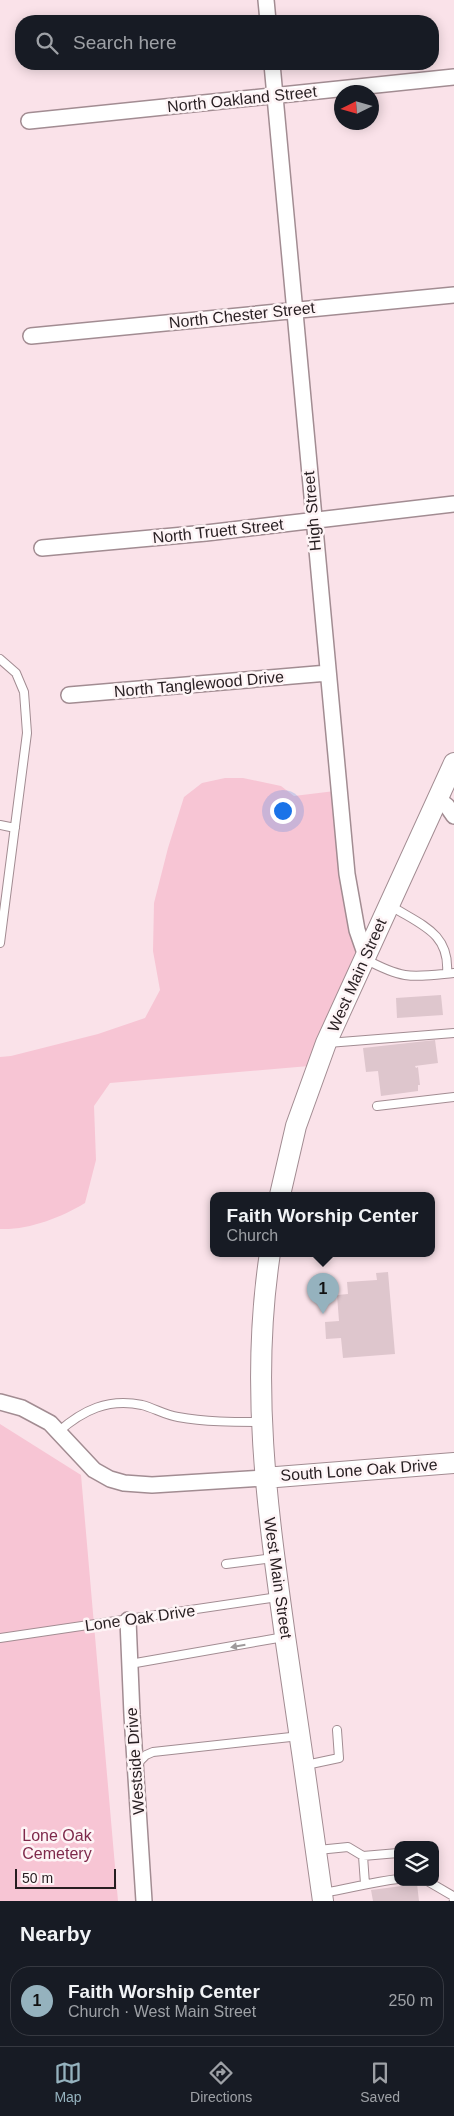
<!DOCTYPE html>
<meta charset="utf-8">
<style>
:root{--surface:#171b24;--page:#242831;--text:#f1f3f6;--muted:#9ea1a6;--line:#363941;--accent:#95b2be}
body{margin:0;font-family:Arial,sans-serif;background:var(--page);color:var(--text)}
.controls{position:absolute;right:15px;bottom:15px;display:grid;overflow:hidden;border-radius:10px;box-shadow:0 2px 12px #0003}
.controls button{width:45px;height:45px;display:grid;place-items:center;padding:0;border:0;border-bottom:1px solid var(--line);background:var(--surface);color:var(--text);font:25px sans-serif}
.compass{position:absolute;left:334px;top:85px;width:45px;height:45px;border-radius:50%;background:var(--surface);box-shadow:0 2px 12px #0003;rotate:265deg}
.scale{position:absolute;left:15px;bottom:12px;width:101px;box-sizing:border-box;padding-left:5px;border:2px solid #271e21;border-top:0;font-size:14px;line-height:18px;white-space:nowrap;color:#271e21;-webkit-text-stroke:4px #fef4f6;paint-order:stroke}
.you{position:absolute;left:282px;top:810px;width:18px;height:18px;margin:-12px;border:4px solid #fff;border-radius:50%;background:#1a73e8;box-shadow:0 0 0 8px #1a73e833}
.badge{display:grid;place-items:center;width:32px;height:32px;border-radius:50%;background:var(--accent);color:#111;font-size:16px;font-weight:700}
.pin{position:absolute;translate:-50% -41px;filter:drop-shadow(0 1px 2px #0008)}
.pin::after{content:'';position:absolute;top:26px;width:18px;height:15px;background:inherit;clip-path:polygon(0 0,100% 0,50% 100%)}
.popup{position:absolute;left:210px;top:1192px;width:225px;height:65px;box-sizing:border-box;display:grid;place-content:center;border-radius:10px;background:var(--surface);filter:drop-shadow(0 1px 4px #0005);font-size:16px;white-space:nowrap;color:var(--muted)}
.popup b{font-size:19px;color:var(--text)}
.popup::after{content:'';position:absolute;left:50%;top:100%;margin-left:-10px;border:10px solid transparent;border-top-color:var(--surface)}
.list{margin:0;padding:0;list-style:none}
h2{display:flex;justify-content:space-between;align-items:center;height:65px;margin:0;padding:0 20px;font-size:21px}
h2 small{font-size:16px;font-weight:400;color:var(--muted)}
.list li{display:grid;grid-template-columns:32px 1fr auto;gap:15px;align-items:center;box-sizing:border-box;height:70px;margin:0 10px 10px;padding:0 10px;border:1px solid var(--line);border-radius:20px}
.list b{display:block;font-size:19px;white-space:nowrap}
.list p{margin:0;font-size:16px;white-space:nowrap;color:var(--muted)}
.list em{font-size:16px;font-style:normal;color:var(--muted)}
.icon{flex:none;width:28px;height:28px;fill:none;stroke:currentColor;stroke-width:2;stroke-linecap:round;stroke-linejoin:round}
.map{position:relative;flex:none;width:454px;height:1901px;overflow:hidden}
.search{position:absolute;background:var(--surface);box-shadow:0 2px 12px #0003;left:15px;right:15px;top:15px;height:55px;display:flex;align-items:center;gap:12px;box-sizing:border-box;padding:0 18px;border-radius:20px;color:var(--muted);font-size:19px}
.sheet{height:145px;background:var(--surface)}
nav{display:flex;justify-content:space-around;align-items:center;box-sizing:border-box;height:70px;border-top:1px solid var(--line);background:var(--surface);font-size:14px;color:var(--muted)}
nav a{display:grid;justify-items:center;gap:2px}
nav .on{color:var(--accent)}
.map>svg:first-child{display:block}
.green{fill:#f7c5d4}
.building{fill:#dec6cd}
.lines{fill:none;stroke-linecap:round;stroke-linejoin:round}
.lane-casing{stroke:#a28c92;stroke-width:10}
.street-casing{stroke:#a28c92;stroke-width:18}
.secondary-casing{stroke:#a28c92;stroke-width:22}
.lane{stroke:#fff;stroke-width:8}
.street{stroke:#fff;stroke-width:15}
.secondary{stroke:#fff;stroke-width:20}
.oneway{fill:#9e9a9b}
.labels{text-anchor:middle;dominant-baseline:central;stroke-width:5;stroke-linejoin:round;paint-order:stroke}
.street-label{font-size:16px;fill:#271e21;stroke:#fef4f6}
.park-label{font-size:16px;fill:#7e294b;stroke:#fef4f6}
</style>
<div class="map">
<svg width="454" height="1901" viewBox="0 0 454 1901">
<rect width="100%" height="100%" fill="#fae2e9"/>
<path class="green" d="M 225,778 L 243,778 L 281,786 L 294,796 L 343,790 L 362,944 L 309,1066 L 110,1083 L 94,1106 L 96,1160 L 85,1203 C 60,1218 29,1230 0,1229 L 0,1057 L 11,1056 L 98,1034 L 145,1018 L 160,990 L 153,951 L 154,903 L 168,848 L 184,797 L 202,783 Z
M 0,1424 L 81,1475 L 118,1901 L 0,1901 Z"/>
<path class="building" d="M 441,995 L 443,1015 L 397,1018 L 396,998 Z
M 435,1040 L 438,1063 L 415,1066 L 416,1068 L 418,1067 L 420,1085 L 418,1085 L 418,1091 L 381,1096 L 378,1071 L 366,1072 L 363,1048 Z
M 388,1272 L 395,1354 L 343,1358 L 341,1338 L 326,1339 L 325,1322 L 339,1321 L 337,1295 L 348,1294 L 347,1282 L 377,1280 L 376,1273 Z
M 417,1884 L 419,1901 L 373,1901 L 371,1890 Z"/>
<g class="lines">
<g class="lane-casing">
<path id="lane" d="M 0,659 L 16,673 L 24,692 L 27,733 L 0,943
M 0,825 L 15,828
M 391,906 C 421,925 450,933 447,973
M 365,959 C 404,980 411,977 454,973
M 328,1043 L 454,1033
M 377,1106 L 454,1097
M 58,1432 C 83,1410 108,1398 142,1405 C 154,1408 165,1415 178,1417 C 205,1422 234,1422 262,1422
M 226,1564 L 273,1558
M 0,1638 L 278,1597
M 130,1664 L 284,1637
M 306,1765 L 339,1758 L 337,1730
M 135,1766 L 146,1755 L 153,1752 L 300,1736
M 318,1850 L 348,1847 L 363,1856 L 398,1853
M 363,1856 L 365,1884
M 429,1882 L 453,1896 L 454,1901
M 322,1893 C 348,1889 372,1882 398,1879"/>
</g>
<g class="street-casing">
<path id="street" d="M 266,0 L 268,21
M 272,64 L 347,874 L 357,930 L 366,956
M 29,121 L 454,77
M 31,336 L 454,295
M 42,548 L 206,533 L 454,504
M 69,695 L 328,673
M 438,799 L 447,806 L 454,816
M 0,1402 L 22,1408 L 50,1423 L 94,1470 L 110,1479 L 124,1483 L 152,1485 L 264,1478
M 128,1620 L 132,1715 L 144,1901"/>
</g>
<g class="secondary-casing">
<path id="secondary" d="M 280,1195 L 296,1126 L 326,1043 L 454,763
M 270,1253 C 250,1384 267,1506 285,1636 C 298,1724 311,1813 323,1901
M 264,1478 L 454,1463"/>
</g>
<use href="#lane" class="lane"/>
<use href="#street" class="street"/>
<use href="#secondary" class="secondary"/>
</g>
<defs><path id="oneway-solid" d="M-6-.8H1V-3.2L6.5 0L1 3.2V.8H-6Z" transform="scale(1.25)"/></defs>
<use class="oneway" href="#oneway-solid" transform="translate(238 1646) rotate(170)"/>
<g class="labels">
<g class="street-label">
<text transform="translate(242 99) rotate(-6)">North Oakland Street</text>
<text transform="translate(242 315) rotate(-6)">North Chester Street</text>
<text transform="translate(312 511) rotate(-95)">High Street</text>
<text transform="translate(218 531) rotate(-6)">North Truett Street</text>
<text transform="translate(199 684) rotate(-5)">North Tanglewood Drive</text>
<text transform="translate(357 975) rotate(-66)">West Main Street</text>
<text transform="translate(359 1470) rotate(-4)">South Lone Oak Drive</text>
<text transform="translate(278 1578) rotate(82)">West Main Street</text>
<text transform="translate(140 1618) rotate(-8)">Lone Oak Drive</text>
<text transform="translate(135 1761) rotate(-94)">Westside Drive</text>
</g>
<g class="park-label">
<text x="57" y="1835">Lone Oak<tspan x="57" dy="18">Cemetery</tspan></text>
</g>
</g>
</svg>
<div class="controls">
<button><svg class="icon" aria-label="layers" viewBox="0 0 24 24"><path d="M12 4l9 5-9 5-9-5zM3 14l9 5 9-5"/></svg></button>
</div>
<svg class="compass" viewBox="-18 -18 36 36"><path d="M0-13l5 13h-10z" fill="#e53935"/><path d="M0 13l5-13h-10z" fill="#9ea1a6"/></svg>
<div class="scale">50 m</div>
<div class="you"></div>
<div class="pin badge" style="left:323px;top:1314px">1</div>
<div class="popup"><b>Faith Worship Center</b>Church</div>
<div class="search"><svg class="icon" aria-label="search" viewBox="0 0 24 24"><circle cx="10" cy="10" r="6"/><path d="M15 15l6 6"/></svg>Search here</div>
</div>
<section class="sheet">
<h2>Nearby<small></small></h2>
<ul class="list">
<li><span class="badge">1</span><div><b>Faith Worship Center</b><p>Church · West Main Street</p></div><em>250 m</em></li>
</ul>
</section>
<nav>
<a class="on"><svg class="icon" aria-label="map" viewBox="0 0 24 24"><path d="M3 6l6-2 6 2 6-2v14l-6 2-6-2-6 2zM9 4v14M15 6v14"/></svg>Map</a>
<a><svg class="icon" aria-label="directions" viewBox="0 0 24 24"><path d="M12 3l9 9-9 9-9-9zM9 14v-3h6M13 9l2 2-2 2"/></svg>Directions</a>
<a><svg class="icon" aria-label="saved" viewBox="0 0 24 24"><path d="M7 4h10v16l-5-4-5 4z"/></svg>Saved</a>
</nav>
